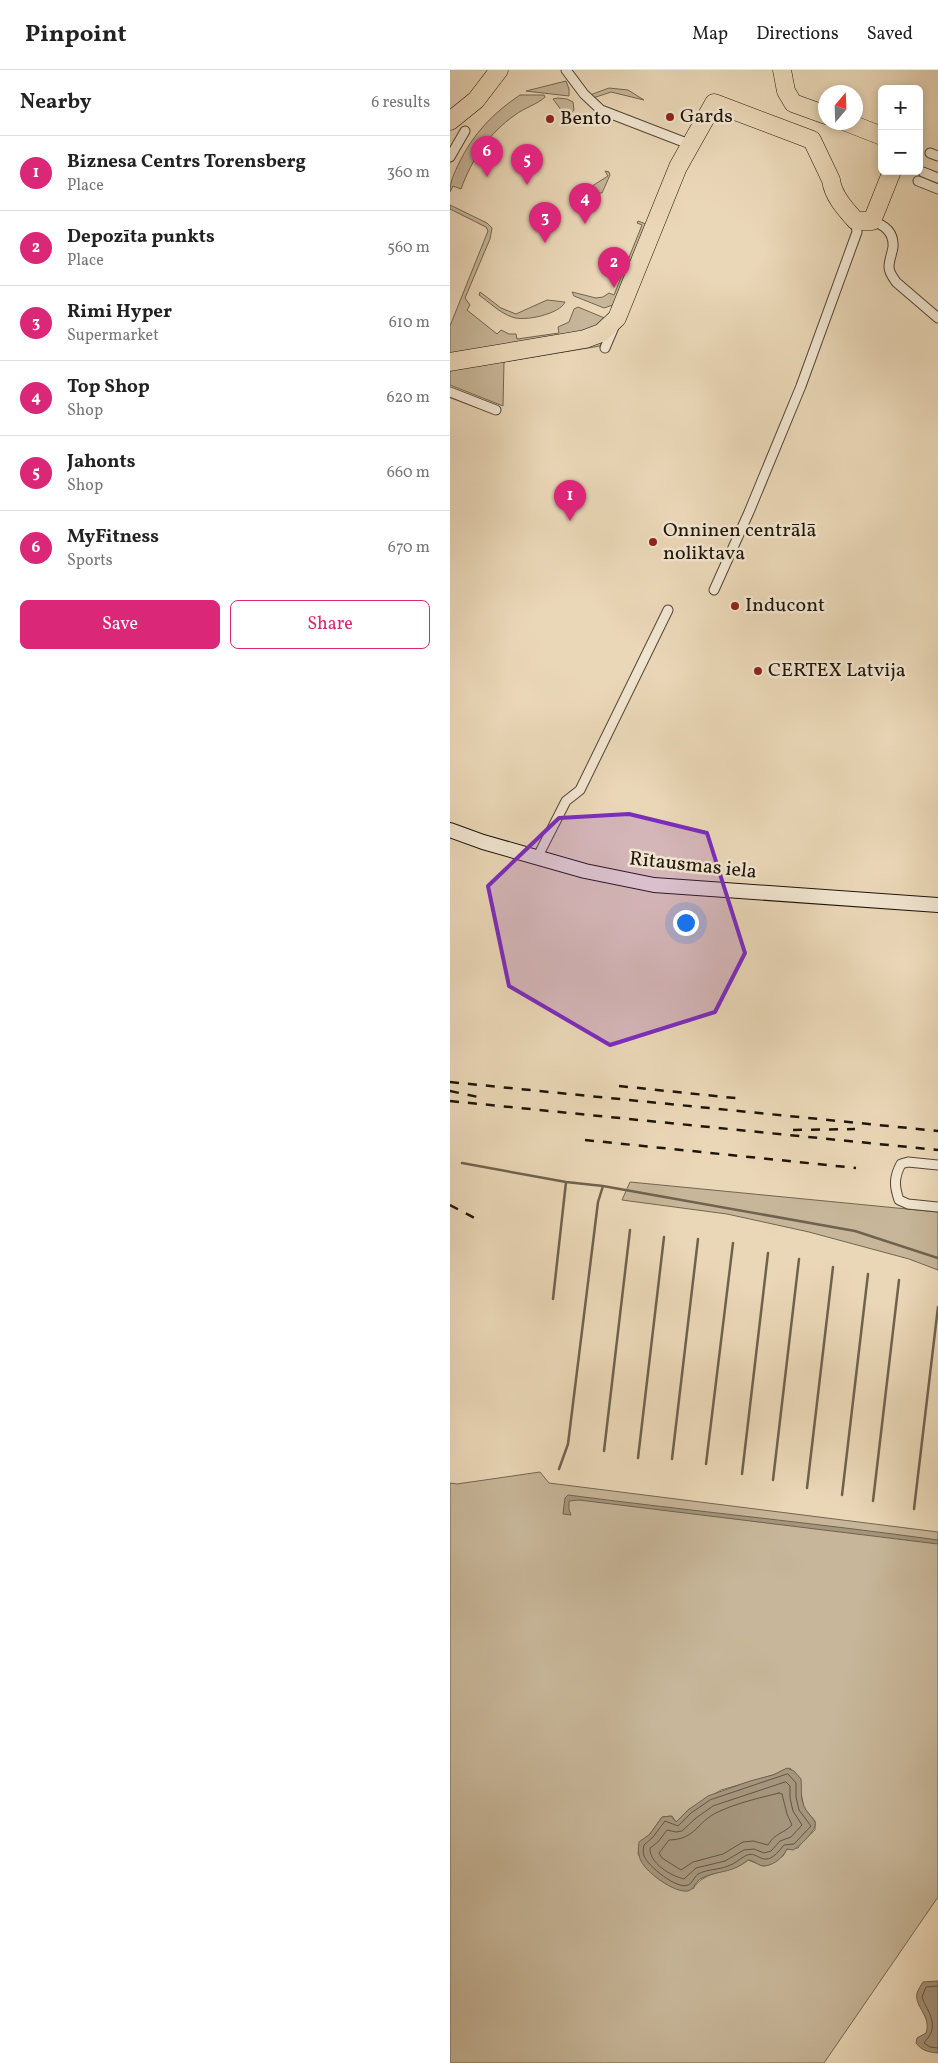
<!DOCTYPE html>
<meta charset="utf-8">
<style>
:root{--surface:#fff;--page:#f2f2f2;--text:#222;--muted:#767676;--line:#e0e0e0;--accent:#db2777}
body{margin:0;font-family:Vollkorn,serif;background:var(--page);color:var(--text)}
.controls{position:absolute;right:15px;top:15px;display:grid;overflow:hidden;border-radius:8px;box-shadow:0 2px 8px #0003}
.controls button{width:45px;height:45px;display:grid;place-items:center;padding:0;border:0;border-bottom:1px solid var(--line);background:var(--surface);color:var(--text);font:25px sans-serif}
.compass{position:absolute;left:368px;top:15px;width:45px;height:45px;border-radius:50%;background:var(--surface);box-shadow:0 2px 8px #0003;rotate:19deg}
.you{position:absolute;left:235px;top:852px;width:18px;height:18px;margin:-12px;border:4px solid #fff;border-radius:50%;background:#1a73e8;box-shadow:0 0 0 8px #1a73e833}
.badge{display:grid;place-items:center;width:32px;height:32px;border-radius:50%;background:var(--accent);color:#fff;font-size:16px;font-weight:700}
.pin{position:absolute;translate:-50% -41px;filter:drop-shadow(0 1px 2px #0008)}
.pin::after{content:'';position:absolute;top:26px;width:18px;height:15px;background:inherit;clip-path:polygon(0 0,100% 0,50% 100%)}
.list{margin:0;padding:0;list-style:none}
h2{display:flex;justify-content:space-between;align-items:center;height:65px;margin:0;padding:0 20px;font-size:21px}
h2 small{font-size:16px;font-weight:400;color:var(--muted)}
.list li{display:grid;grid-template-columns:32px 1fr auto;gap:15px;align-items:center;box-sizing:border-box;height:75px;padding:0 20px;border-top:1px solid var(--line)}
.list b{display:block;font-size:19px;white-space:nowrap}
.list p{margin:0;font-size:16px;white-space:nowrap;color:var(--muted)}
.list em{font-size:16px;font-style:normal;color:var(--muted)}
.actions{display:flex;gap:10px;padding:15px 20px}
.actions a{flex:1;padding:11px 0;border:1px solid var(--accent);border-radius:8px;text-align:center;font-size:18px;color:var(--accent)}
.actions .main{background:var(--accent);color:#fff}
.map{position:relative;flex:none;width:488px;height:1993px;overflow:hidden}
header{display:flex;align-items:center;gap:30px;box-sizing:border-box;height:70px;padding:0 25px;background:var(--surface);border-bottom:1px solid var(--line)}
header strong{font-size:24px}
nav{display:flex;gap:28px;margin-inline-start:auto;font-size:18px}
main{display:flex}
aside{flex:1;background:var(--surface)}
.map>svg:first-child{display:block}
.green{fill:#c7b699;stroke:#726651;fill-rule:evenodd}
.water{fill:#a5957c;stroke:#6f624e}
.lines{fill:none;stroke-linecap:round;stroke-linejoin:round}
.shore{stroke:#625542;stroke-width:1}
.stream{stroke:#6f624e;stroke-width:2.5}
.street-casing{stroke:#514634;stroke-width:11}
.secondary-casing{stroke:#1e1509;stroke-width:16}
.highway-casing{stroke:#1e1509;stroke-width:19}
.street{stroke:#f1e5d0;stroke-width:9}
.secondary{stroke:#f1e5d0;stroke-width:14}
.highway{stroke:#ead7b7;stroke-width:18}
.rail{stroke:#1e1509;stroke-width:2.5;stroke-dasharray:9 9;stroke-linecap:butt}
.marked{fill:#7b2cbf;fill-opacity:0.2;stroke:#7b2cbf;stroke-width:4;stroke-linejoin:round}
.poi-dot{fill:#8f2418;stroke:#f1e5d0;stroke-width:2}
.labels{text-anchor:middle;dominant-baseline:central;stroke-width:5;stroke-linejoin:round;paint-order:stroke}
.poi-label{font-size:20px;fill:#1e1509;stroke:#f1e5d0;text-anchor:start}
.street-label{font-size:20px;fill:#1e1509;stroke:#f1e5d0}
</style>
<header>
<strong>Pinpoint</strong>
<nav><a>Map</a><a>Directions</a><a>Saved</a></nav>
</header>
<main>
<aside>
<h2>Nearby<small>6 results</small></h2>
<ul class="list">
<li><span class="badge">1</span><div><b>Biznesa Centrs Torensberg</b><p>Place</p></div><em>360 m</em></li>
<li><span class="badge">2</span><div><b>Depozīta punkts</b><p>Place</p></div><em>560 m</em></li>
<li><span class="badge">3</span><div><b>Rimi Hyper</b><p>Supermarket</p></div><em>610 m</em></li>
<li><span class="badge">4</span><div><b>Top Shop</b><p>Shop</p></div><em>620 m</em></li>
<li><span class="badge">5</span><div><b>Jahonts</b><p>Shop</p></div><em>660 m</em></li>
<li><span class="badge">6</span><div><b>MyFitness</b><p>Sports</p></div><em>670 m</em></li>
</ul>
<div class="actions"><a class="main">Save</a><a>Share</a></div>
</aside>
<div class="map">
<svg width="488" height="1993" viewBox="0 0 488 1993">
<rect width="100%" height="100%" fill="#ead7b7"/>
<filter id="stains"><feTurbulence type="fractalNoise" baseFrequency=".004" numOctaves="4"/><feColorMatrix values="0 0 0 0 .2 0 0 0 0 .09 0 0 0 0 .02 0 0 0 .5 -.17"/></filter>
<radialGradient id="worn" r=".72"><stop offset=".6" stop-color="#630" stop-opacity="0"/><stop offset="1" stop-color="#630" stop-opacity=".3"/></radialGradient>
<path class="green" d="M 116,11 L 119,19 L 119,26 L 76,21 Z
M 159,18 L 178,20 L 194,30 L 161,22 L 143,28 L 140,25 Z
M 70,25 L 94,25 L 95,27 C 88,34 74,38 65,45 C 39,63 22,89 11,119 L 3,116 L 0,122 C 0,111 4,104 9,93 C 23,64 43,43 70,25 Z
M 108,28 L 117,29 L 123,32 L 124,40 L 117,48 L 103,29 Z
M 155,101 L 159,102 L 160,105 L 152,123 L 147,123 L 134,118 L 136,114 L 139,118 L 158,106 Z
M 0,135 L 37,153 L 42,158 L 40,169 L 15,228 L 20,235 L 17,240 L 47,264 L 51,260 L 59,264 L 66,264 L 67,269 L 109,263 L 108,257 L 119,252 L 124,239 L 128,237 L 157,249 L 159,258 L 150,276 L 54,292 L 53,336 L 0,315 L 0,256 L 38,161 L 36,157 L 0,139 Z
M 188,151 L 196,154 L 166,234 L 154,238 L 124,226 L 122,222 L 146,228 L 153,227 L 159,223 L 164,225 L 192,155 L 187,153 Z
M 30,222 L 51,238 L 66,244 L 97,230 L 115,232 C 110,244 74,252 62,247 C 50,243 39,232 29,225 Z
M 180,1112 L 488,1142 L 488,1200 L 459,1189 L 359,1162 L 277,1144 L 172,1130 Z
M 90,1402 L 99,1413 L 488,1462 L 488,1827 L 374,1993 L 0,1993 L 0,1413 L 7,1414 ZM 340,1698 L 348,1708 L 354,1738 L 365,1751 L 365,1760 L 352,1772 L 348,1778 L 337,1779 L 333,1786 L 314,1796 L 298,1790 C 282,1804 254,1799 243,1819 L 198,1800 L 188,1784 L 189,1775 L 200,1764 L 212,1747 L 222,1746 L 226,1752 L 238,1740 L 271,1720 L 323,1705 Z"/>
<path class="water" d="M 118,1425 C 241,1441 365,1453 488,1470 L 488,1474 L 129,1430 L 119,1431 L 119,1440 L 121,1445 L 113,1444 L 115,1428 Z
M 337,1698 L 344,1701 L 351,1709 C 352,1718 350,1727 354,1736 C 356,1742 362,1746 365,1752 C 368,1759 349,1777 343,1780 L 337,1779 C 333,1787 325,1795 314,1796 C 308,1796 304,1790 298,1790 C 281,1804 268,1800 252,1808 C 245,1811 245,1819 238,1821 C 224,1823 197,1803 191,1791 C 188,1785 188,1778 189,1772 L 200,1764 L 212,1747 L 221,1746 L 226,1752 L 238,1740 L 258,1726 L 300,1711 L 323,1705 Z
M 488,1911 L 488,1983 C 479,1982 472,1981 466,1973 L 467,1968 L 476,1963 C 482,1946 464,1937 467,1923 C 468,1920 471,1915 473,1912 Z"/>
<g class="lines">
<path class="shore" d="M 338,1704 L 346,1713 L 346,1727 L 349,1740 L 361,1756 L 344,1774 L 334,1775 C 312,1804 310,1778 295,1786 C 289,1789 285,1794 278,1796 C 269,1800 257,1799 248,1804 C 244,1807 242,1814 238,1815 C 227,1820 198,1796 194,1786 C 193,1783 193,1779 194,1775 L 203,1767 L 215,1751 L 228,1756 L 241,1743 L 260,1730 Z
M 336,1712 L 340,1716 L 340,1728 L 343,1741 L 352,1755 L 341,1767 L 330,1771 L 321,1781 L 314,1783 L 304,1779 L 294,1780 L 275,1791 L 246,1798 L 234,1809 C 221,1806 199,1793 200,1778 L 208,1772 L 217,1760 L 226,1762 L 232,1761 L 246,1748 L 263,1736 Z
M 329,1723 L 332,1724 L 337,1744 L 342,1755 C 333,1764 326,1762 318,1775 L 303,1771 L 293,1772 L 273,1784 L 243,1792 L 231,1800 L 212,1788 L 209,1783 L 219,1770 C 247,1769 246,1752 268,1742 C 287,1733 309,1728 329,1723 Z
M 488,1916 L 476,1917 L 472,1927 C 476,1939 486,1949 481,1963 C 479,1967 476,1970 474,1973 L 480,1977 L 488,1978"/>
<path class="stream" d="M 12,1093 L 116,1112 L 153,1116 L 405,1161 L 488,1188
M 103,1229 L 116,1112
M 154,1381 L 180,1160
M 188,1388 L 214,1167
M 222,1389 L 248,1169
M 256,1394 L 283,1173
M 109,1399 L 118,1374 L 148,1132 L 153,1116
M 292,1404 L 318,1183
M 323,1410 L 349,1189
M 357,1418 L 383,1197
M 392,1425 L 418,1204
M 423,1431 L 449,1210
M 464,1439 L 488,1237"/>
<g class="street-casing">
<path id="street" d="M 116,0 L 134,24 L 151,40 L 239,74
M 480,83 L 488,86
M 0,87 L 15,61
M 473,102 L 488,108
M 468,111 L 488,119
M 422,151 C 435,155 444,163 443,177 C 442,184 439,190 439,197 C 439,203 443,207 446,212 L 488,248
M 155,278 L 164,257
M 0,322 L 46,340
M 264,520 L 299,442 L 351,316 L 407,162 L 406,151
M 87,788 L 116,731 L 130,720 L 218,540
M 488,1095 L 458,1092 L 451,1094 C 444,1107 444,1116 449,1130 L 458,1134 L 488,1137"/>
</g>
<g class="secondary-casing">
<path id="secondary" d="M 0,760 L 33,772 L 135,801 L 204,815 L 488,835"/>
</g>
<g class="highway-casing">
<path id="highway" d="M 332,0 L 336,21 L 343,33 L 376,45
M 0,51 L 26,30 L 49,0
M 396,52 L 432,66
M 0,292 L 135,269 L 151,263 L 167,248 L 228,97 L 264,33 L 362,70 L 381,110 C 383,126 396,140 406,151 L 422,151 L 442,101"/>
</g>
<use href="#street" class="street"/>
<use href="#secondary" class="secondary"/>
<use href="#highway" class="highway"/>
<path class="rail" d="M 0,1012 L 488,1061
M 169,1016 L 294,1029
M 0,1021 L 33,1028
M 0,1031 L 488,1080
M 343,1060 L 405,1059
M 135,1070 L 406,1098
M 0,1135 L 30,1151"/>
</g>
<path class="marked" d="M 179,744 L 257,763 L 295,883 L 265,942 L 160,975 L 59,916 L 38,816 L 109,748 Z"/>
<g class="poi-dot">
<circle cx="220" cy="47" r="5"/>
<circle cx="100" cy="49" r="5"/>
<circle cx="203" cy="472" r="5"/>
<circle cx="285" cy="536" r="5"/>
<circle cx="308" cy="601" r="5"/>
</g>
<g class="labels">
<g class="poi-label">
<text x="230" y="47">Gards</text>
<text x="110" y="49">Bento</text>
<text x="213" y="461">Onninen centrālā<tspan x="213" dy="23">noliktava</tspan></text>
<text x="295" y="536">Inducont</text>
<text x="318" y="601">CERTEX Latvija</text>
</g>
<g class="street-label">
<text transform="translate(243 796) rotate(6)">Rītausmas iela</text>
</g>
</g>
<rect width="100%" height="100%" filter="url(#stains)"/>
<rect width="100%" height="100%" fill="url(#worn)"/>
</svg>
<div class="controls">
<button>+</button>
<button>−</button>
</div>
<svg class="compass" viewBox="-18 -18 36 36"><path d="M0-13l5 13h-10z" fill="#e53935"/><path d="M0 13l5-13h-10z" fill="#767676"/></svg>
<div class="you"></div>
<div class="pin badge" style="left:120px;top:451px">1</div>
<div class="pin badge" style="left:164px;top:218px">2</div>
<div class="pin badge" style="left:95px;top:173px">3</div>
<div class="pin badge" style="left:135px;top:154px">4</div>
<div class="pin badge" style="left:77px;top:115px">5</div>
<div class="pin badge" style="left:37px;top:107px">6</div>
</div>
</main>
